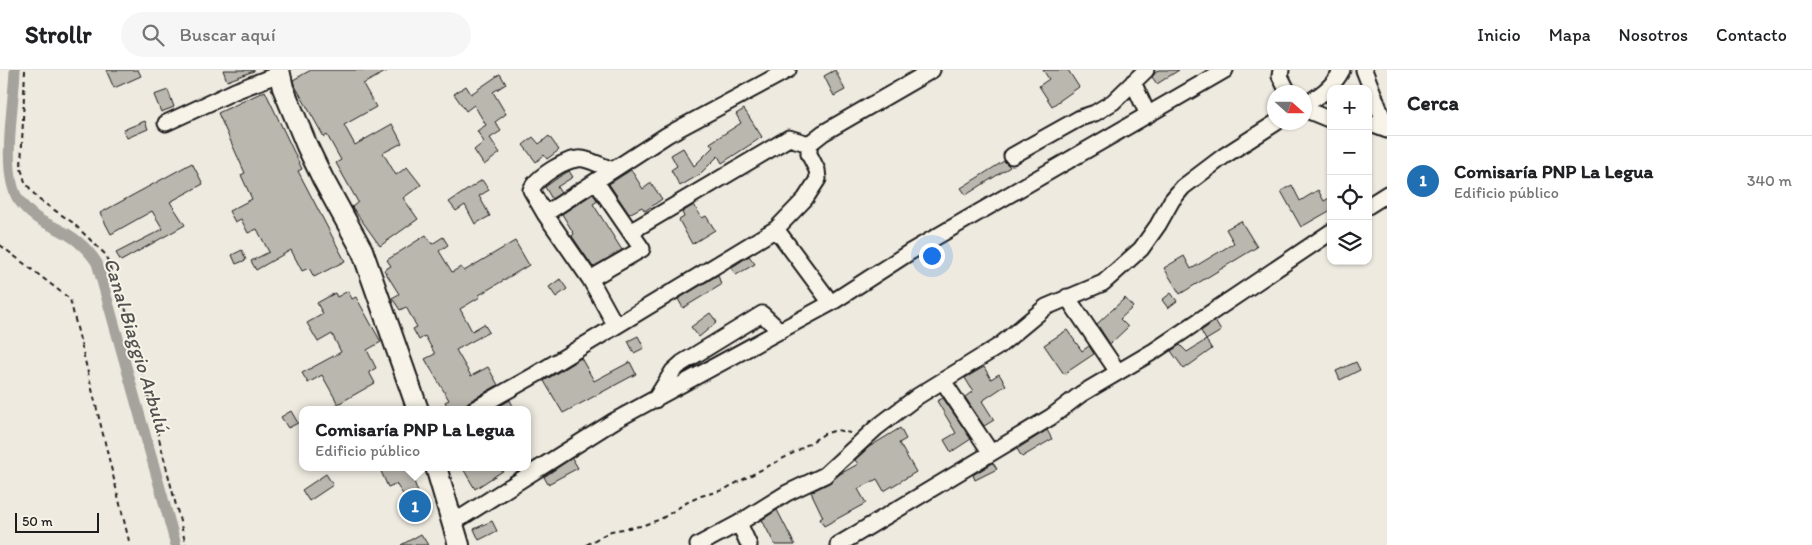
<!DOCTYPE html>
<html lang="es">
<meta charset="utf-8">
<style>
:root{--surface:#fff;--page:#f6f6f6;--text:#202124;--muted:#757577;--line:#e0e0e0;--accent:#1f6fb2}
body{margin:0;font-family:Itim,sans-serif;background:var(--page);color:var(--text)}
.controls{position:absolute;right:15px;top:15px;display:grid;overflow:hidden;border-radius:10px;box-shadow:0 1px 4px #0004}
.controls button{width:45px;height:45px;display:grid;place-items:center;padding:0;border:0;border-bottom:1px solid var(--line);background:var(--surface);color:var(--text);font:25px sans-serif}
.compass{position:absolute;left:1267px;top:15px;width:45px;height:45px;border-radius:50%;background:var(--surface);box-shadow:0 1px 4px #0004;rotate:111deg}
.scale{position:absolute;left:15px;bottom:12px;width:84px;box-sizing:border-box;padding-left:5px;border:2px solid #1c1c1c;border-top:0;font-size:14px;line-height:18px;white-space:nowrap;color:#1c1c1c;-webkit-text-stroke:4px #f7f3e8;paint-order:stroke}
.you{position:absolute;left:931px;top:185px;width:18px;height:18px;margin:-12px;border:4px solid #fff;border-radius:50%;background:#1a73e8;box-shadow:0 0 0 8px #1a73e833}
.badge{display:grid;place-items:center;width:32px;height:32px;border-radius:50%;background:var(--accent);color:#fff;font-size:16px;font-weight:700}
.pin{position:absolute;translate:-50% -50%;border:2px solid #fff;box-shadow:0 1px 5px #0006}
.popup{position:absolute;left:299px;top:336px;width:232px;height:65px;box-sizing:border-box;display:grid;place-content:center;border-radius:10px;background:var(--surface);filter:drop-shadow(0 1px 4px #0005);font-size:16px;white-space:nowrap;color:var(--muted)}
.popup b{font-size:19px;color:var(--text)}
.popup::after{content:'';position:absolute;left:50%;top:100%;margin-left:-10px;border:10px solid transparent;border-top-color:var(--surface)}
.list{margin:0;padding:0;list-style:none}
h2{display:flex;justify-content:space-between;align-items:center;height:65px;margin:0;padding:0 20px;font-size:21px}
h2 small{font-size:16px;font-weight:400;color:var(--muted)}
.list li{display:grid;grid-template-columns:32px 1fr auto;gap:15px;align-items:center;box-sizing:border-box;height:90px;padding:0 20px;border-top:1px solid var(--line)}
.list b{display:block;font-size:19px;white-space:nowrap}
.list p{margin:0;font-size:16px;white-space:nowrap;color:var(--muted)}
.list em{font-size:16px;font-style:normal;color:var(--muted)}
.icon{flex:none;width:28px;height:28px;fill:none;stroke:currentColor;stroke-width:2;stroke-linecap:round;stroke-linejoin:round}
.map{position:relative;flex:none;width:1387px;height:475px;overflow:hidden}
header{display:flex;align-items:center;gap:30px;box-sizing:border-box;height:70px;padding:0 25px;background:var(--surface);border-bottom:1px solid var(--line)}
header strong{font-size:24px}
nav{display:flex;gap:28px;margin-inline-start:auto;font-size:18px}
.search{width:350px;height:45px;background:var(--page);display:flex;align-items:center;gap:12px;box-sizing:border-box;padding:0 18px;border-radius:28px;color:var(--muted);font-size:19px}
main{display:flex}
aside{flex:1;background:var(--surface)}
.map>svg:first-child{display:block}
.lines{fill:none;stroke-linecap:round;stroke-linejoin:round}
.canal{stroke:#a6a39d;stroke-width:11}
.building{fill:#bab7af;stroke:#1c1c1c}
.minor-casing{stroke:#1c1c1c;stroke-width:19}
.major-casing{stroke:#1c1c1c;stroke-width:24}
.path{stroke:#1c1c1c;stroke-width:2;stroke-dasharray:5 4;stroke-linecap:butt}
.minor{stroke:#f7f3e8;stroke-width:15}
.major{stroke:#f7f3e8;stroke-width:20}
.labels{text-anchor:middle;dominant-baseline:central;stroke-width:4;stroke-linejoin:round;paint-order:stroke}
.water-label{font-size:20px;font-style:italic;fill:#535250;stroke:#f7f3e8}
</style>
<header>
<strong>Strollr</strong>
<div class="search"><svg class="icon" aria-label="search" viewBox="0 0 24 24"><circle cx="10" cy="10" r="6"/><path d="M15 15l6 6"/></svg>Buscar aquí</div>
<nav><a>Inicio</a><a>Mapa</a><a>Nosotros</a><a>Contacto</a></nav>
</header>
<main>
<div class="map">
<svg width="1387" height="475" viewBox="0 0 1387 475">
<rect width="100%" height="100%" fill="#eeeae0"/>
<filter id="ink" filterUnits="userSpaceOnUse"><feTurbulence type="fractalNoise" baseFrequency=".02" numOctaves="2"/><feDisplacementMap in="SourceGraphic" scale="10" xChannelSelector="R" yChannelSelector="G"/><feConvolveMatrix kernelMatrix="1 2 1 2 8 2 1 2 1" color-interpolation-filters="sRGB"/></filter>
<g filter="url(#ink)">
<g class="lines">
<path class="canal" d="M 15,0 C 14,33 1,102 18,129 C 23,136 30,143 37,148 C 42,152 49,154 54,157 C 73,166 86,176 97,193 L 176,475"/>
</g>
<path class="building" d="M 106,0 L 138,0 L 141,6 L 114,18 Z
M 223,0 L 254,0 L 254,1 L 227,11 Z
M 311,0 L 389,0 L 363,14 L 376,37 L 344,55 L 355,75 L 392,54 L 402,73 L 383,83 L 396,105 L 407,97 L 421,115 L 403,128 L 418,149 L 380,176 L 352,137 L 358,132 L 336,93 L 341,90 L 327,65 L 324,67 L 294,14 L 293,10 Z
M 835,0 L 845,20 L 834,26 L 824,6 Z
M 1043,0 L 1068,0 L 1079,17 L 1052,36 L 1039,16 L 1049,9 Z
M 1158,0 L 1179,0 L 1157,14 L 1152,7 Z
M 500,4 L 506,14 L 493,22 L 506,44 L 495,52 L 501,61 L 490,68 L 500,83 L 484,95 L 474,80 L 484,72 L 477,61 L 486,55 L 474,35 L 466,41 L 454,24 L 466,16 L 471,24 Z
M 168,20 L 174,37 L 161,42 L 154,25 Z
M 265,21 L 302,99 L 298,101 L 345,191 L 314,207 L 309,198 L 302,201 L 291,180 L 256,200 L 251,191 L 269,182 L 257,159 L 248,163 L 241,149 L 235,152 L 229,141 L 252,129 L 241,105 L 245,103 L 218,43 Z
M 744,39 L 762,67 L 722,93 L 718,86 L 699,105 L 680,116 L 671,100 L 677,96 L 671,85 L 683,78 L 694,96 L 713,77 L 710,73 L 741,53 L 736,44 Z
M 145,51 L 148,59 L 127,68 L 123,60 Z
M 549,66 L 559,80 L 547,89 L 544,85 L 536,92 L 523,75 L 533,67 L 539,74 Z
M 1004,91 L 1010,97 L 966,125 L 961,118 Z
M 192,93 L 203,114 L 170,132 L 185,155 L 121,191 L 116,183 L 163,159 L 152,141 L 111,164 L 100,143 Z
M 631,100 L 643,119 L 651,113 L 662,129 L 645,141 L 642,137 L 629,144 L 609,114 Z
M 569,101 L 573,107 L 557,117 L 561,123 L 552,129 L 545,117 L 559,107 Z
M 482,110 L 489,120 L 479,126 L 490,146 L 475,154 L 465,135 L 456,141 L 449,132 Z
M 1292,115 L 1300,131 L 1318,120 L 1324,131 L 1331,127 L 1331,140 L 1301,157 L 1281,121 Z
M 593,124 L 598,131 L 593,134 L 622,180 L 593,197 L 572,166 L 574,164 L 562,144 Z
M 694,135 L 702,148 L 706,146 L 715,160 L 692,174 L 679,150 L 684,147 L 682,142 Z
M 1241,151 L 1257,177 L 1180,224 L 1164,198 L 1184,186 L 1191,199 L 1234,173 L 1226,159 Z
M 426,165 L 432,174 L 443,167 L 448,175 L 439,181 L 452,202 L 461,197 L 464,201 L 515,171 L 529,195 L 479,225 L 480,227 L 460,239 L 472,261 L 484,254 L 489,262 L 456,280 L 471,306 L 488,297 L 498,315 L 468,332 L 464,340 L 449,340 L 445,332 L 449,330 L 425,289 L 435,284 L 425,266 L 419,270 L 413,259 L 417,257 L 406,237 L 400,240 L 392,228 L 399,224 L 384,200 L 391,196 L 387,190 Z
M 242,180 L 246,190 L 236,194 L 232,185 Z
M 749,186 L 755,194 L 736,205 L 731,198 Z
M 718,205 L 721,215 L 683,238 L 678,229 Z
M 560,209 L 567,219 L 556,227 L 549,217 Z
M 348,221 L 352,229 L 356,227 L 381,272 L 367,280 L 376,298 L 369,302 L 375,313 L 338,334 L 322,305 L 308,313 L 302,303 L 341,282 L 332,264 L 318,272 L 307,253 L 323,244 L 317,233 L 335,223 L 337,227 Z
M 1171,223 L 1177,231 L 1168,238 L 1162,230 Z
M 1125,228 L 1133,237 L 1120,249 L 1128,257 L 1110,274 L 1097,254 Z
M 710,243 L 717,252 L 699,267 L 691,257 Z
M 1215,251 L 1221,261 L 1206,270 L 1201,261 Z
M 1067,260 L 1082,281 L 1089,276 L 1094,284 L 1064,304 L 1044,275 Z
M 638,266 L 644,278 L 634,283 L 628,271 Z
M 1206,270 L 1212,279 L 1184,299 L 1171,281 L 1180,275 L 1187,282 Z
M 581,288 L 594,311 L 630,292 L 636,304 L 563,343 L 544,311 Z
M 1356,292 L 1360,300 L 1340,310 L 1336,301 Z
M 984,297 L 991,309 L 999,304 L 1006,315 L 982,331 L 994,350 L 984,356 L 965,327 L 973,321 L 965,308 Z
M 943,328 L 971,369 L 951,382 L 944,370 L 956,363 L 937,331 Z
M 510,330 L 515,340 L 493,340 Z
M 291,341 L 298,353 L 288,358 L 281,347 Z
M 900,358 L 906,369 L 899,373 L 916,402 L 884,421 L 877,409 L 858,419 L 866,433 L 824,456 L 820,449 L 823,447 L 811,422 L 829,413 L 840,404 L 858,394 L 855,390 L 869,377 Z
M 1047,360 L 1052,369 L 1022,387 L 1017,379 Z
M 572,388 L 578,398 L 548,414 L 544,407 Z
M 993,393 L 997,399 L 975,410 L 973,405 Z
M 379,397 L 410,397 L 414,405 L 412,406 L 420,428 L 410,434 L 396,414 L 388,417 Z
M 462,397 L 509,397 L 475,419 Z
M 326,404 L 333,415 L 309,431 L 302,420 Z
M 777,440 L 795,475 L 775,475 L 762,450 Z
M 492,451 L 497,461 L 479,470 L 474,459 Z
M 421,464 L 428,475 L 401,475 Z"/>
<g class="lines">
<g class="minor-casing">
<path id="minor" d="M 1281,0 L 1280,6 L 1288,22
M 1364,0 L 1387,59
M 1133,12 L 1148,45
M 1304,35 C 1320,26 1333,17 1342,0
M 1304,39 L 1331,50
M 166,53 L 235,21 L 279,4
M 1368,53 L 1387,60
M 1012,86 L 1080,48 L 1095,43 L 1113,32 L 1146,0
M 613,100 C 604,97 593,91 583,89 C 569,86 536,107 531,120 L 545,144 L 590,209 L 616,256
M 1368,136 L 1387,124
M 545,144 L 667,65 L 788,0
M 776,159 L 831,233
M 630,162 L 789,68 L 809,74
M 590,209 L 642,179 L 596,112
M 1067,227 L 1118,302
M 943,311 L 991,383
M 655,330 L 673,301 L 682,293 L 762,244 L 780,261
M 473,340 L 535,305 L 776,159 L 805,129 L 818,109 L 817,100 L 809,84 L 809,74 L 823,63 L 932,0
M 739,453 L 749,475
M 451,454 L 614,351 L 831,233 L 910,182 L 1225,0
M 698,475 L 739,453 L 787,423 L 825,405 L 876,358 L 918,326 L 999,276 L 1046,237 L 1103,213 L 1141,179 L 1158,155 L 1172,130 L 1183,117 L 1224,86 L 1277,52
M 838,475 L 1051,347 L 1081,324 L 1154,281 L 1331,162"/>
</g>
<g class="major-casing">
<path id="major" d="M 279,0 L 283,18 L 307,76 L 323,109 L 362,180 L 418,340
M 436,397 L 459,475"/>
</g>
<path class="path" d="M 25,0 L 21,98 L 25,112 L 38,129 L 72,152 L 105,184 L 128,246 L 186,475
M 0,175 L 70,229 L 130,475
M 586,475 L 611,461 L 641,456 L 661,449 L 686,433 L 701,426 L 723,420 L 797,381 L 824,364 L 837,360 L 850,363"/>
<use href="#minor" class="minor"/>
<use href="#major" class="major"/>
</g>
</g>
<g class="labels">
<g class="water-label">
<text transform="translate(137 275) rotate(73)">Canal Biaggio Arbulú</text>
</g>
</g>
</svg>
<div class="controls">
<button>+</button>
<button>−</button>
<button><svg class="icon" aria-label="locate" viewBox="0 0 24 24"><circle cx="12" cy="12" r="6"/><path d="M12 2v4M12 18v4M2 12h4M18 12h4"/></svg></button>
<button><svg class="icon" aria-label="layers" viewBox="0 0 24 24"><path d="M12 4l9 5-9 5-9-5zM3 14l9 5 9-5"/></svg></button>
</div>
<svg class="compass" viewBox="-18 -18 36 36"><path d="M0-13l5 13h-10z" fill="#e53935"/><path d="M0 13l5-13h-10z" fill="#757577"/></svg>
<div class="scale">50 m</div>
<div class="you"></div>
<div class="pin badge" style="left:415px;top:436px">1</div>
<div class="popup"><b>Comisaría PNP La Legua</b>Edificio público</div>
</div>
<aside>
<h2>Cerca<small></small></h2>
<ul class="list">
<li><span class="badge">1</span><div><b>Comisaría PNP La Legua</b><p>Edificio público</p></div><em>340 m</em></li>
</ul>
</aside>
</main>
